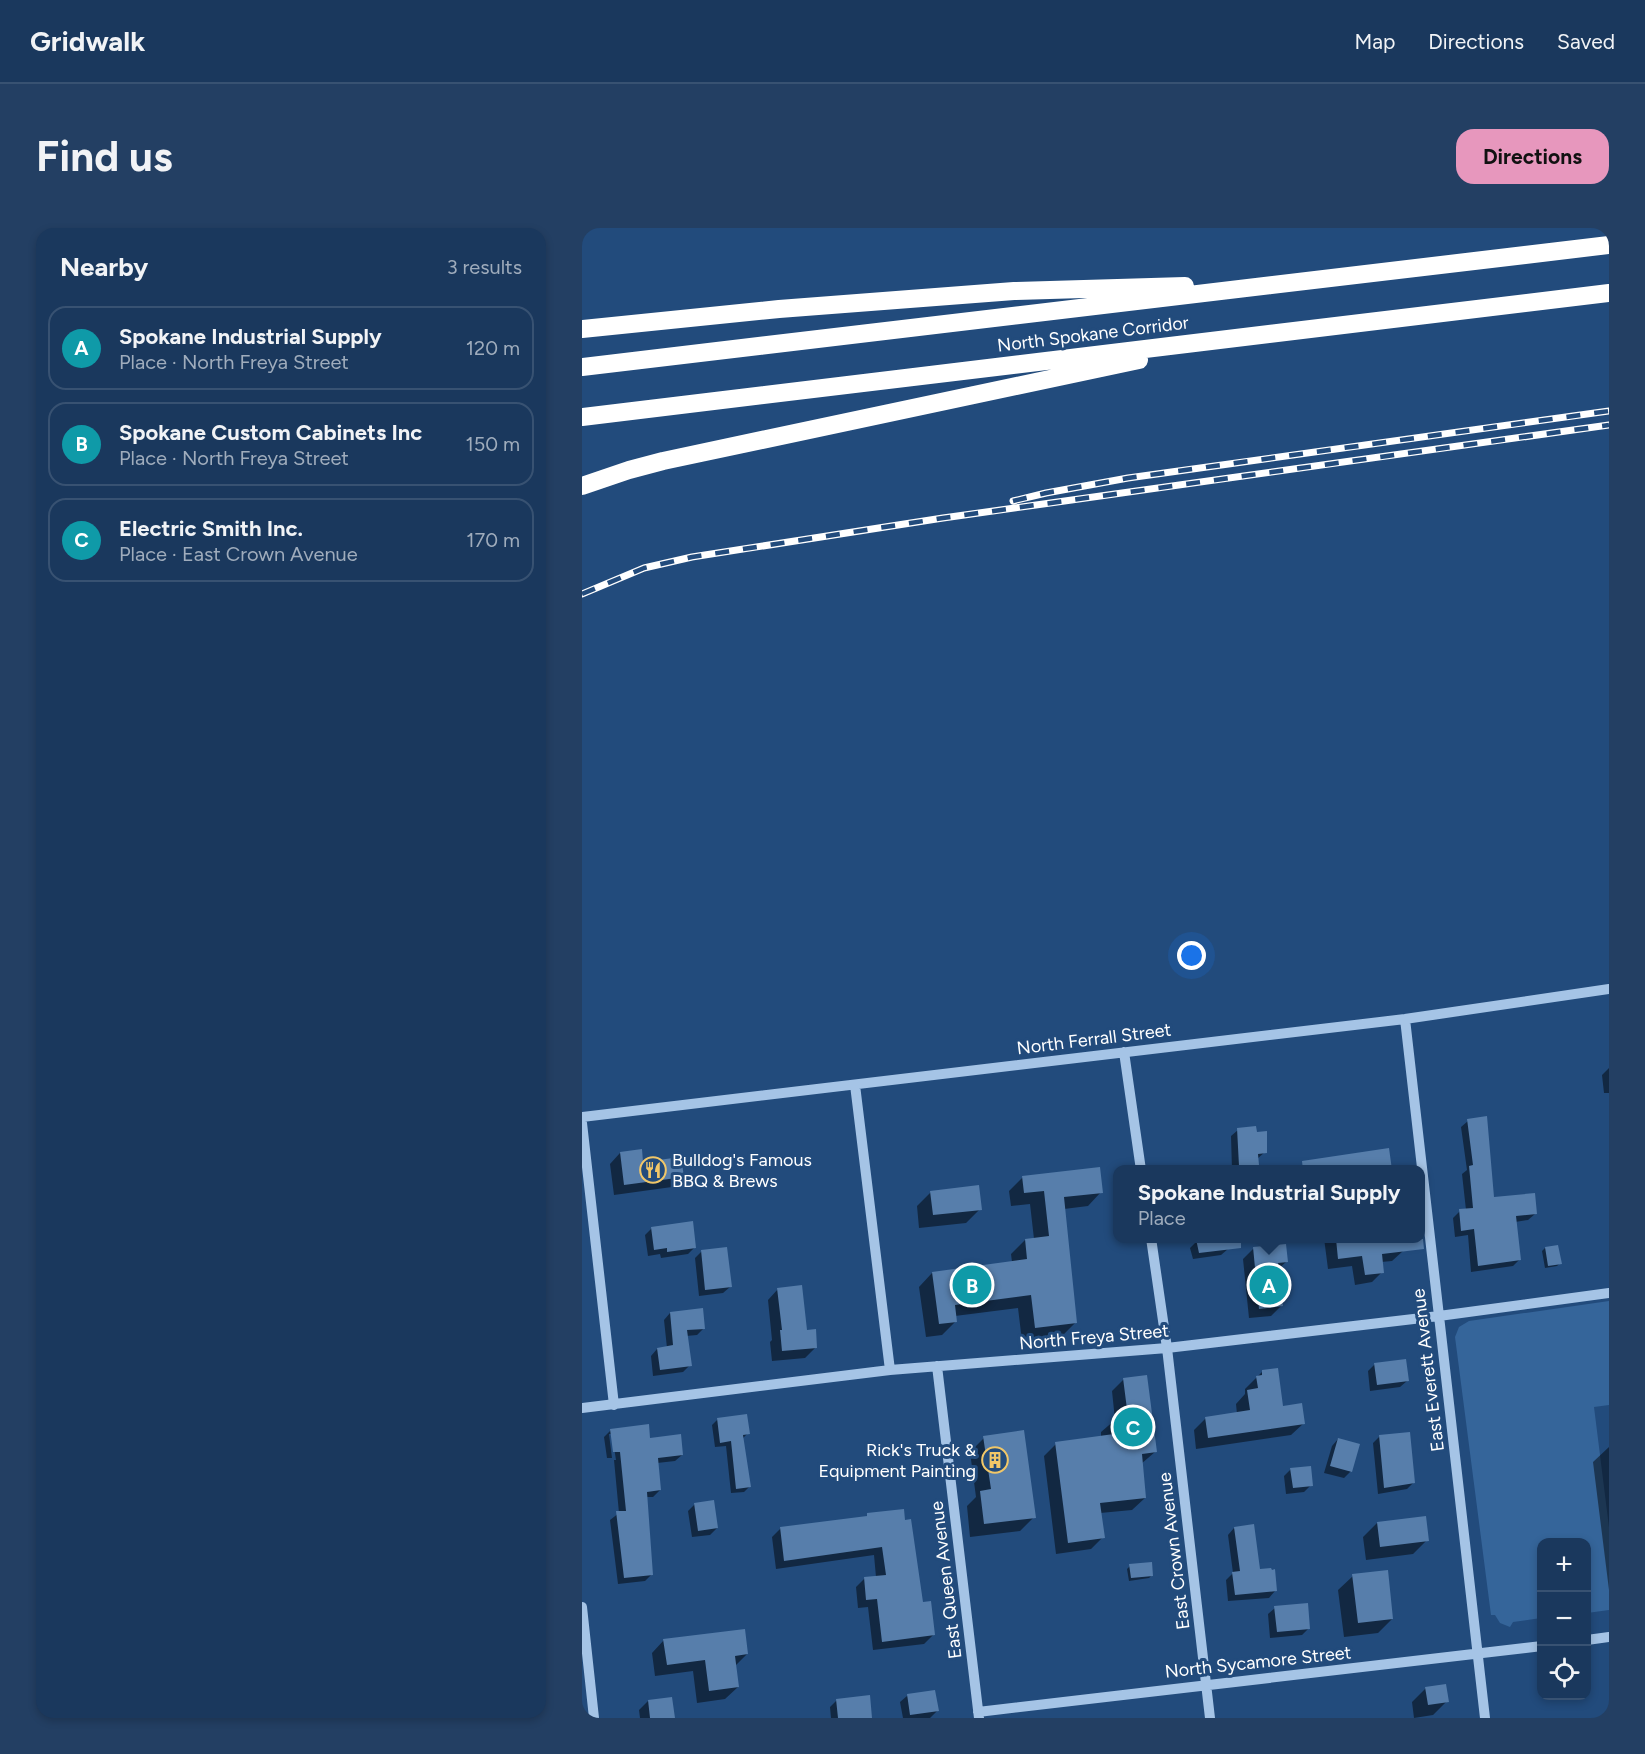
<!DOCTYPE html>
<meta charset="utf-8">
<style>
:root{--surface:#1a385d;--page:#233f63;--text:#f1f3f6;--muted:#9facbc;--line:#385272;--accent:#e797bd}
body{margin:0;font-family:Figtree,sans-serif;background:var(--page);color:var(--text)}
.controls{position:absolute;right:18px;bottom:18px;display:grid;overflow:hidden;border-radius:12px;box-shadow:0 3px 9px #0003}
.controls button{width:54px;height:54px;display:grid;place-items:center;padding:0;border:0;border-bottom:2px solid var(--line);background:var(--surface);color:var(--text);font:30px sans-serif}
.you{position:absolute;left:610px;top:728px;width:21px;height:21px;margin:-15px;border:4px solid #fff;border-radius:50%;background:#1a73e8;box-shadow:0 0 0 9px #1a73e833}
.badge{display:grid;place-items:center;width:39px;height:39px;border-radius:50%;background:var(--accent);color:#fff;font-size:20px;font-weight:700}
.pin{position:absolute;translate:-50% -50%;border:3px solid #fff;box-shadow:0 2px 6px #0006}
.popup{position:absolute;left:531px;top:937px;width:312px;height:78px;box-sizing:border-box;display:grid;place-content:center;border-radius:12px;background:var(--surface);filter:drop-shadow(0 2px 4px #0005);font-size:20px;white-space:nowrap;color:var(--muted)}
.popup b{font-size:22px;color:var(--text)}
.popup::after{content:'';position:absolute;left:50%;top:100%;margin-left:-12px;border:12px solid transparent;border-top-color:var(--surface)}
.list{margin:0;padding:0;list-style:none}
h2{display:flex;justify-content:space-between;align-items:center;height:78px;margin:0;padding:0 24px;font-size:26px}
h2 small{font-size:20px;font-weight:400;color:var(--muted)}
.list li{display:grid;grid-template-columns:39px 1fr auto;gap:18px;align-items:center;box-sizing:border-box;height:84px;margin:0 12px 12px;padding:0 12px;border:2px solid var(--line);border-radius:18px}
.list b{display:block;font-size:22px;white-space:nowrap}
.list p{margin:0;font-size:20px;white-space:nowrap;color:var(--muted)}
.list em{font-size:20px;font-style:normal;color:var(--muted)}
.icon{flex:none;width:33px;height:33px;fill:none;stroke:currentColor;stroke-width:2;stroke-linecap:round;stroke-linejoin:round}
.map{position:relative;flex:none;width:1027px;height:1490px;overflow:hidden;border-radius:18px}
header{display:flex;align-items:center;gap:36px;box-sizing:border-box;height:84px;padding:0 30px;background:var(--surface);border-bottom:2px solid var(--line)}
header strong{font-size:28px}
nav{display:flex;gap:33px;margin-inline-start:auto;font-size:21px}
.intro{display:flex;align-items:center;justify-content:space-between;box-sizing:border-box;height:144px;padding:0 36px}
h1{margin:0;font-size:42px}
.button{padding:15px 27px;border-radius:18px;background:var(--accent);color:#111;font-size:21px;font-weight:700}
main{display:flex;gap:36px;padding:0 36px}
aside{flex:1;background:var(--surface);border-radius:18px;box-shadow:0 3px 9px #0003}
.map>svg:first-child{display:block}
.green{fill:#35659a}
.shadow{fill:#0007}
.building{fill:#577eab}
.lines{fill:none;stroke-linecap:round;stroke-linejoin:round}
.minor{stroke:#a5c4e6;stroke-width:10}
.highway{stroke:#fff;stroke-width:18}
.rail-casing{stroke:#fff;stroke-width:7}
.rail{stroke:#224b7c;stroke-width:4.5;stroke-dasharray:14;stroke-linecap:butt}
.labels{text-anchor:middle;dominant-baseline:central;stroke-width:6;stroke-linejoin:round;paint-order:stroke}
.street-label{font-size:18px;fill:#fff;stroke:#224b7c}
.poi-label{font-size:18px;fill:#fff;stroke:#224b7c;text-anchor:start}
</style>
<header>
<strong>Gridwalk</strong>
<nav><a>Map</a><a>Directions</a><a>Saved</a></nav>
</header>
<div class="intro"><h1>Find us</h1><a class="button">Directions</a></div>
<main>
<aside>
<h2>Nearby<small>3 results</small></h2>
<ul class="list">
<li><span class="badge" style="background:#0f9aa8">A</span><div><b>Spokane Industrial Supply</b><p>Place · North Freya Street</p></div><em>120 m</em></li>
<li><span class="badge" style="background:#0f9aa8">B</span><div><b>Spokane Custom Cabinets Inc</b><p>Place · North Freya Street</p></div><em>150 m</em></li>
<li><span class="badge" style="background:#0f9aa8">C</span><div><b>Electric Smith Inc.</b><p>Place · East Crown Avenue</p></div><em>170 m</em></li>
</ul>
</aside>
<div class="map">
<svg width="1027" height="1490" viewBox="0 0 1027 1490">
<rect width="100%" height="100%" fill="#224b7c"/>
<path class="green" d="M 1027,1073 L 1027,1177 L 1012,1179 L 1027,1299 L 1027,1382 L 1005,1385 L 1005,1314 L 960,1314 L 959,1390 L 931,1394 L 928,1399 L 918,1395 L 913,1387 L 909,1387 L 873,1109 L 877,1099 L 887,1093 Z"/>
<path class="shadow" d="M 1027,840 L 1027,865 L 1022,865 L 1020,847 Z
M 886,893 L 911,971 L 953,986 L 946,992 L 933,994 L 938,1031 L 931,1038 L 889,1044 L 886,1007 L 873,1009 L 871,990 L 878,983 L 884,982 L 880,946 L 885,942 L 879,899 Z
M 656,902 L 683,924 L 675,931 L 675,936 L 670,942 L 650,942 L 649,908 Z
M 38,925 L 60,936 L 101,949 L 90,959 L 32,967 L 28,936 Z
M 441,949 L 519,964 L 506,978 L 482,981 L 494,1094 L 480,1108 L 440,1113 L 436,1080 L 373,1088 L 374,1093 L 360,1107 L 344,1109 L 337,1059 L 350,1045 L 430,1034 L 429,1026 L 443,1012 L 452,1011 L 448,976 L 429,978 L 427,963 Z
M 349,964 L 398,981 L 384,995 L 337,1000 L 335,978 Z
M 70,1000 L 113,1019 L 106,1026 L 79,1030 L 78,1026 L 66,1028 L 63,1007 Z
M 633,1010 L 645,1010 L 646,1021 L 639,1027 L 611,1031 L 608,1020 L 615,1013 Z
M 742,1010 L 819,1010 L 821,1023 L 810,1033 L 799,1034 L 800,1044 L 790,1054 L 773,1057 L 770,1038 L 746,1041 Z
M 963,1020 L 978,1035 L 975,1038 L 963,1040 L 960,1023 Z
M 671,1021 L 704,1034 L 695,1042 L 699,1078 L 689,1088 L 667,1090 L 661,1031 Z
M 120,1023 L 148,1059 L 141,1065 L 117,1068 L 113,1030 Z
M 196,1061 L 234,1119 L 223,1130 L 190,1133 L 188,1114 L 190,1112 L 186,1072 Z
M 88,1085 L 122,1100 L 115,1107 L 104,1108 L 108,1137 L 101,1144 L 71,1148 L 69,1128 L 75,1121 L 85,1120 L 82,1092 Z
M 793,1136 L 825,1153 L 818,1159 L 788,1163 L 786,1143 Z
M 680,1144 L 700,1179 L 722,1195 L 709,1207 L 614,1221 L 612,1202 L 624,1190 L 655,1186 L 654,1176 L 663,1166 L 663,1161 Z
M 542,1151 L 573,1224 L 559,1236 L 563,1270 L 550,1282 L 518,1285 L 521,1309 L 509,1321 L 474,1326 L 462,1228 L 474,1216 L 519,1209 L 519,1204 L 533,1192 L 530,1163 Z
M 136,1191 L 166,1205 L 160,1211 L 168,1258 L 162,1264 L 149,1265 L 144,1218 L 133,1219 L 130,1197 Z
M 29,1202 L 67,1211 L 100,1227 L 93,1233 L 75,1235 L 78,1262 L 71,1269 L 64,1269 L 70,1346 L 63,1353 L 36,1356 L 28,1292 L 37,1285 L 32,1232 L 34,1232 L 30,1206 L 27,1206 L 30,1230 L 25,1230 L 22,1209 Z
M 798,1208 L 832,1254 L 825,1261 L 796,1266 L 791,1215 Z
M 402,1210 L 452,1289 L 438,1303 L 388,1309 L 385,1278 L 394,1269 L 388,1224 Z
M 756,1211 L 769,1243 L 762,1250 L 742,1245 L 750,1218 Z
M 1027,1219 L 1027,1362 L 1011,1234 Z
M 709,1241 L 729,1257 L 722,1264 L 704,1266 L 702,1248 Z
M 113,1276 L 135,1300 L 128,1307 L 110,1309 L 106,1283 Z
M 286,1287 L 339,1376 L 351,1407 L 342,1416 L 291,1422 L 286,1379 L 276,1380 L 274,1359 L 283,1350 L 294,1349 L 292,1327 L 194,1341 L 190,1309 L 199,1300 L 283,1290 Z
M 795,1295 L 845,1312 L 831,1326 L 784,1332 L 781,1309 Z
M 652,1300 L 677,1343 L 693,1363 L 687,1370 L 646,1373 L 644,1352 L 651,1345 L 646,1307 Z
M 548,1338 L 570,1347 L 567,1350 L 547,1353 L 545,1341 Z
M 771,1348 L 810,1391 L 796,1405 L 762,1409 L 756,1362 Z
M 693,1380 L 727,1400 L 720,1407 L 688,1410 L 686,1386 Z
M 82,1412 L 165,1426 L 153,1438 L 156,1459 L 143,1471 L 115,1475 L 111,1443 L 73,1448 L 70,1425 Z
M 844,1460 L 865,1473 L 851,1487 L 832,1490 L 830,1474 Z
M 325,1468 L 355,1483 L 348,1490 L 321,1490 L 318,1474 Z
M 255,1472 L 289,1490 L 249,1490 L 248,1479 Z
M 66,1473 L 91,1490 L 58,1490 L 57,1482 Z"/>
<path class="building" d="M 905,888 L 912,969 L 953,965 L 955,986 L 934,988 L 939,1032 L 896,1038 L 892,1001 L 879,1003 L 877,981 L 891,980 L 887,938 L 891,937 L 885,891 Z
M 674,898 L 675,904 L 685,903 L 685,925 L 676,926 L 677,937 L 657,938 L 655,900 Z
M 807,920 L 810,942 L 721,942 L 720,933 Z
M 60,921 L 61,934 L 99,929 L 102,949 L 42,957 L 38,924 Z
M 518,939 L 521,965 L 482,969 L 495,1095 L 453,1100 L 449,1067 L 373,1077 L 375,1094 L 357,1096 L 350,1044 L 445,1031 L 443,1011 L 467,1008 L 462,963 L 442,965 L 440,948 Z
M 397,957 L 400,982 L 351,987 L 348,963 Z
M 111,993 L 114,1020 L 85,1024 L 85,1020 L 72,1022 L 69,999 Z
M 614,1011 L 659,1011 L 659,1020 L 617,1025 Z
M 754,1011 L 841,1011 L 842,1021 L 800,1026 L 802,1045 L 783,1047 L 780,1028 L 756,1031 Z
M 704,1016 L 706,1034 L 696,1035 L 701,1078 L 677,1081 L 671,1019 Z
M 976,1017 L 980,1036 L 966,1038 L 963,1019 Z
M 145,1019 L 150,1059 L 123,1062 L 119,1022 Z
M 220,1057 L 225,1102 L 234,1101 L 235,1120 L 200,1123 L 198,1102 L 200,1102 L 195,1060 Z
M 121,1080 L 123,1101 L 105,1102 L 110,1138 L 78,1142 L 75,1120 L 91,1117 L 88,1084 Z
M 824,1131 L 827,1153 L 795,1157 L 792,1135 Z
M 696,1140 L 701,1178 L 720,1175 L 723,1196 L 626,1210 L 623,1189 L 668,1182 L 665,1162 L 676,1160 L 674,1148 L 680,1147 L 680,1142 Z
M 565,1147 L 575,1224 L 560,1226 L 564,1270 L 518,1275 L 523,1310 L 486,1315 L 473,1214 L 532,1206 L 530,1191 L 546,1189 L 541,1150 Z
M 165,1186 L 168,1206 L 161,1207 L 169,1259 L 154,1261 L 149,1213 L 138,1215 L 135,1190 Z
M 67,1196 L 68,1210 L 99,1206 L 101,1227 L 76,1230 L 79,1262 L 65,1264 L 71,1347 L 42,1350 L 34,1283 L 44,1283 L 38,1224 L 31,1224 L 28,1201 Z
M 442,1202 L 454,1290 L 402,1296 L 398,1263 L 409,1261 L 401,1208 Z
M 828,1204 L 833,1255 L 802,1260 L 797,1207 Z
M 756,1210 L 778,1216 L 770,1244 L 748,1238 Z
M 729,1238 L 731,1258 L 711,1260 L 708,1240 Z
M 132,1272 L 136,1300 L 116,1303 L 112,1275 Z
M 322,1281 L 323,1292 L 329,1291 L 341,1374 L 349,1373 L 353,1407 L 300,1414 L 295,1371 L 284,1372 L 282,1349 L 304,1347 L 300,1319 L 202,1333 L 198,1299 L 285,1288 L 285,1285 Z
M 844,1288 L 847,1313 L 798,1319 L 795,1294 Z
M 672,1296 L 678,1341 L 689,1340 L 690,1342 L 693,1341 L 695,1363 L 653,1367 L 650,1344 L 658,1343 L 652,1299 Z
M 570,1334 L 571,1348 L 549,1350 L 547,1336 Z
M 806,1342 L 811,1391 L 776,1395 L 770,1346 Z
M 726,1375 L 728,1401 L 695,1404 L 692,1378 Z
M 163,1401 L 166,1426 L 153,1428 L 157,1459 L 127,1463 L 123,1432 L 85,1437 L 81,1411 Z
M 864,1456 L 867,1474 L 846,1477 L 843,1459 Z
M 353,1462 L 357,1483 L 328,1487 L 325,1466 Z
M 288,1467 L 290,1490 L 256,1490 L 254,1471 Z
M 90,1469 L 93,1490 L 68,1490 L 66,1472 Z"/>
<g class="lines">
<path class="minor" d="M 823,791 L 903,1490
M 542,824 L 559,942
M 273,857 L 308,1142
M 0,889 L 823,791 L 1027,761
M 0,895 L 32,1177
M 569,1010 L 585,1120 L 628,1490
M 355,1138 L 397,1490
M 0,1180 L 308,1142 L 585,1120 L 857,1088 L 1027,1065
M 0,1379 L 12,1490
M 1005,1412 L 1027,1409
M 396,1484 L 960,1418"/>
<path class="highway" d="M 0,101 L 197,81 L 432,63 L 603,58
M 0,139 L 1027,17
M 0,189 L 1027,65
M 0,258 L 47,242 L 81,233 L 557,132"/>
<g class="rail-casing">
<path id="rail" d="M 431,273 L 464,265 L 546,250 L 1027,183
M 0,366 L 62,340 L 110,329 L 361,290 L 1027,197"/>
</g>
<use href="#rail" class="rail"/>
</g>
<defs>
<g id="restaurant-ring" transform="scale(1.35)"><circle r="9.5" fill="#224b7c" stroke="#f1c768" stroke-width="1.5"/><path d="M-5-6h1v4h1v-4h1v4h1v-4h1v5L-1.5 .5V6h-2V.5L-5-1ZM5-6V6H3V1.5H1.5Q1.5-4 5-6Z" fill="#f1c768"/></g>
<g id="building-ring" transform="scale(1.35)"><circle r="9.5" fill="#224b7c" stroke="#f1c768" stroke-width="1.5"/><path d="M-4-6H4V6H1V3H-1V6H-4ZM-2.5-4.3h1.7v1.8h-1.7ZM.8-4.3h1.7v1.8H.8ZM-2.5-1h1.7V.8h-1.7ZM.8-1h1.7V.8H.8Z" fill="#f1c768"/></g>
</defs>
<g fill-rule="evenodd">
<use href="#restaurant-ring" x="71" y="942"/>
<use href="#building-ring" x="413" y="1232"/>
</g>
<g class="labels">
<g class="street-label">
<text transform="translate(511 106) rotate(-7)">North Spokane Corridor</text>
<text transform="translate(512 811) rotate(-7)">North Ferrall Street</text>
<text transform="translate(512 1109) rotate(-5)">North Freya Street</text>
<text transform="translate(846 1142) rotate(-97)">East Everett Avenue</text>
<text transform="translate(592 1323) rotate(-97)">East Crown Avenue</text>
<text transform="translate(364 1352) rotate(-97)">East Queen Avenue</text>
<text transform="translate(676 1434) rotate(-6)">North Sycamore Street</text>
</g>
<g class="poi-label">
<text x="90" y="932">Bulldog's Famous<tspan x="90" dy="21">BBQ &amp; Brews</tspan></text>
<text x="394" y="1222" text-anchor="end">Rick's Truck &amp;<tspan x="394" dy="21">Equipment Painting</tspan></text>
</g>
</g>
</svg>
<div class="controls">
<button>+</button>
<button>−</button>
<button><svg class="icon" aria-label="locate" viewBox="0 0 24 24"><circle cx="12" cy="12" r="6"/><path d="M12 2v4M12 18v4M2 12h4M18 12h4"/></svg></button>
</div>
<div class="you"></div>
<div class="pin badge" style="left:687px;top:1057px;background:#0f9aa8">A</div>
<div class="popup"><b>Spokane Industrial Supply</b>Place</div>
<div class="pin badge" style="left:390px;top:1057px;background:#0f9aa8">B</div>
<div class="pin badge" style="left:551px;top:1199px;background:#0f9aa8">C</div>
</div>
</main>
